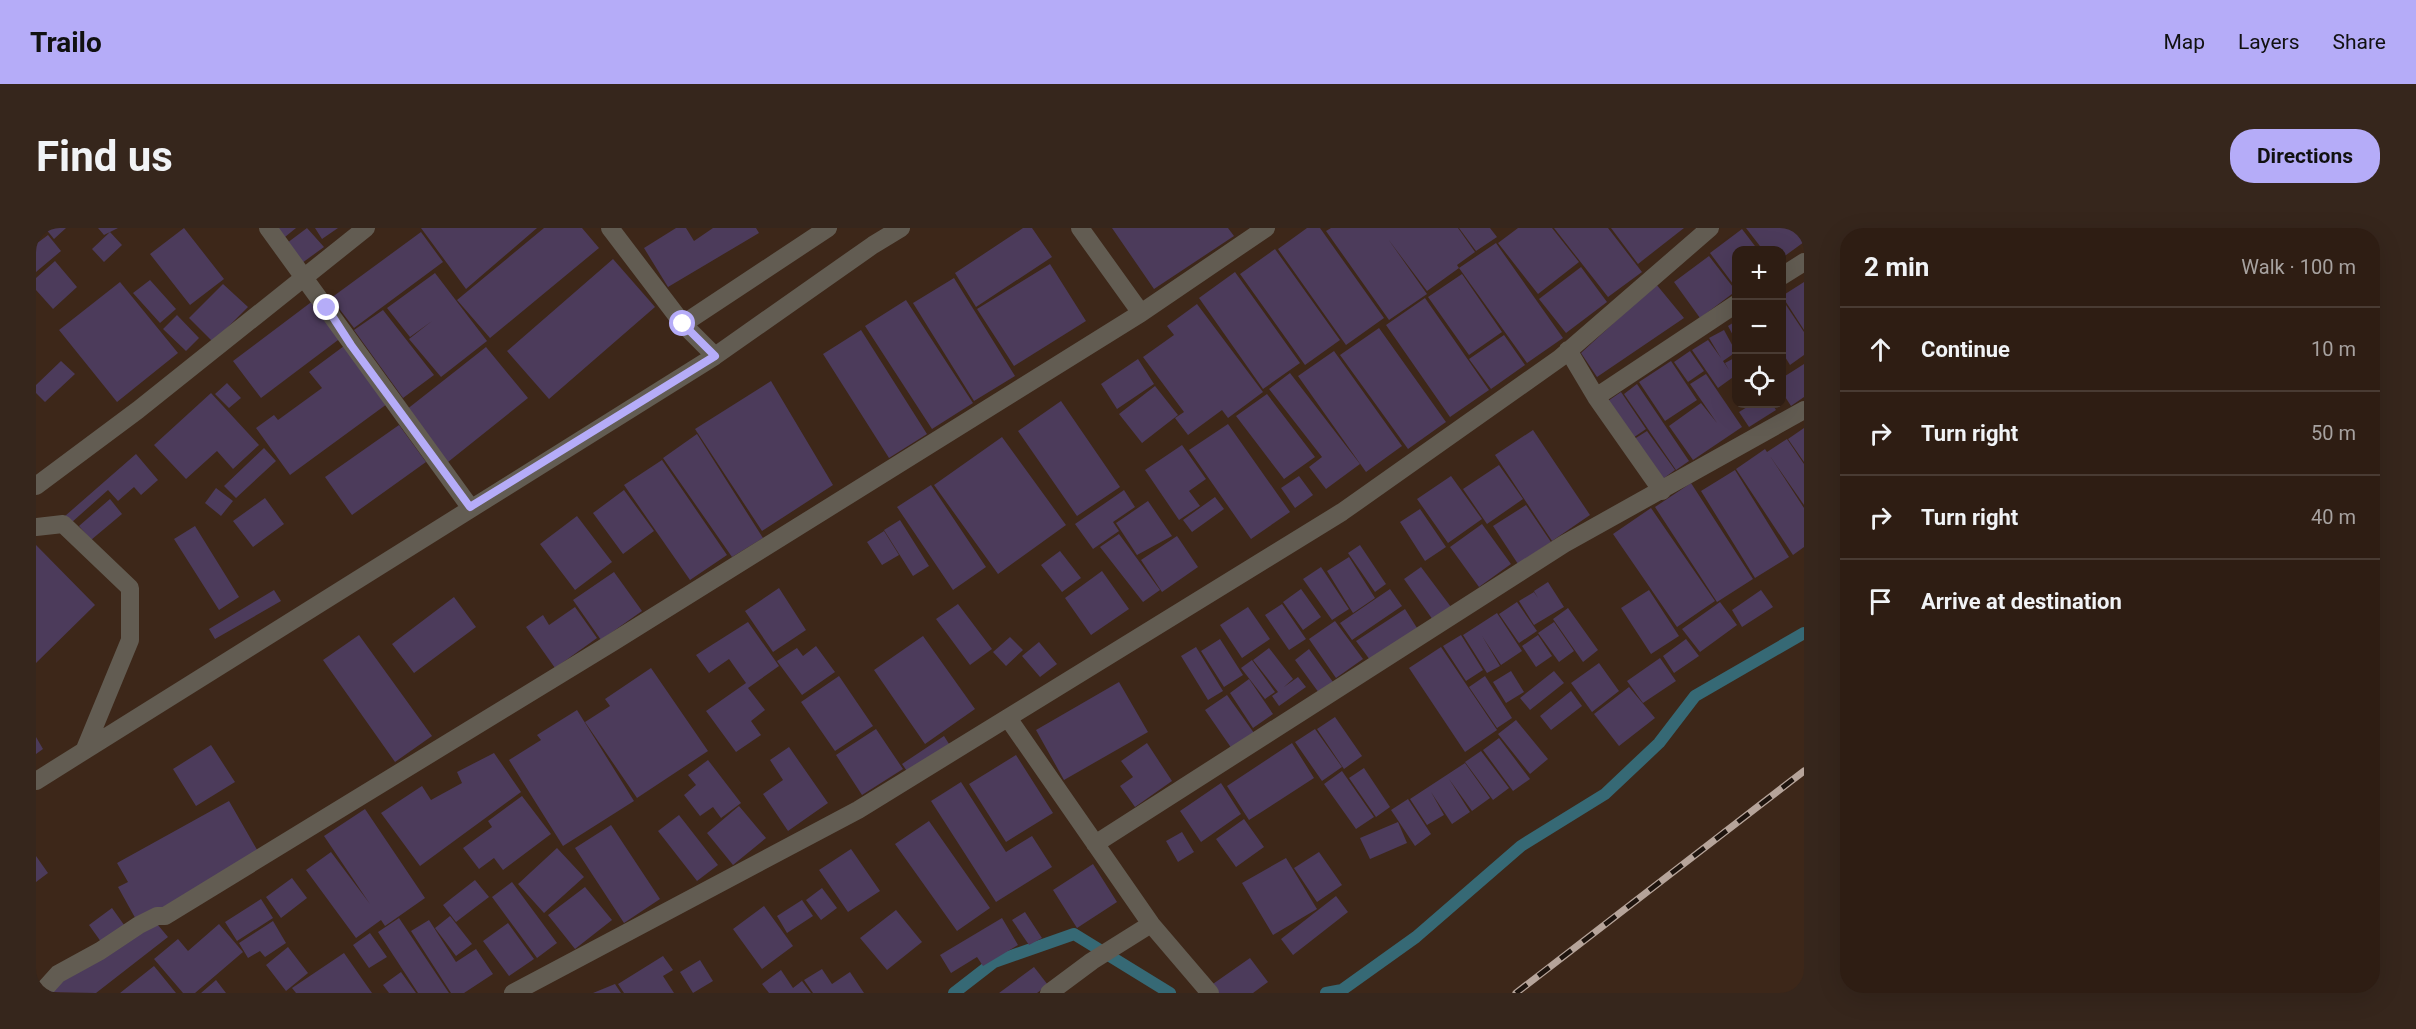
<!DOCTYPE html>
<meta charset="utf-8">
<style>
:root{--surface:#2e1d13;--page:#36261c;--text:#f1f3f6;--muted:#a7a2a0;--line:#493b33;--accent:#b5acf8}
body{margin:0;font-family:Roboto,sans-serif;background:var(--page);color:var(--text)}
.controls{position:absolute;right:18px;top:18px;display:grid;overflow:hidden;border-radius:12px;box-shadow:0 6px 24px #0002}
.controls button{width:54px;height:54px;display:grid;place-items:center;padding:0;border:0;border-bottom:2px solid var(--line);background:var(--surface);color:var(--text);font:30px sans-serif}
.stop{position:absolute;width:18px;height:18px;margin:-14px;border:4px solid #b5acf8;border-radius:50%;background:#fff}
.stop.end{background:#b5acf8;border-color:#fff;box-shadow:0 2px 6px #0008}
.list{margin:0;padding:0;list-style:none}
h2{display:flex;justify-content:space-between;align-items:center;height:78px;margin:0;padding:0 24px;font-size:26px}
h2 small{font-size:20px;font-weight:400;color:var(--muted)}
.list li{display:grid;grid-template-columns:39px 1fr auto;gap:18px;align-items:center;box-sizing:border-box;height:84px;padding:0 24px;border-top:2px solid var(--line)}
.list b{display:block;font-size:22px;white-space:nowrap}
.list em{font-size:20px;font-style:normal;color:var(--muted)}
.icon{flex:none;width:33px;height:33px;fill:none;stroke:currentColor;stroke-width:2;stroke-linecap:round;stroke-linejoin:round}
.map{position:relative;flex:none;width:1768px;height:765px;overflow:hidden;border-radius:24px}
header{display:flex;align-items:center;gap:36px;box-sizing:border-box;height:84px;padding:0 30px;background:var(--accent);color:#111}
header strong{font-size:28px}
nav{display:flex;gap:33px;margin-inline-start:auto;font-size:21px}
.intro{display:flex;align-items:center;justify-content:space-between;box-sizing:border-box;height:144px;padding:0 36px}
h1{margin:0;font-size:42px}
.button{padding:15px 27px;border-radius:24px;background:var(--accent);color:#111;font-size:21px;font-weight:700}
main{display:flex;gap:36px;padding:0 36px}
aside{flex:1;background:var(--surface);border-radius:24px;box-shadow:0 6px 24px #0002}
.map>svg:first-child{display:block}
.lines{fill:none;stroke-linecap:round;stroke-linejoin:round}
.stream{stroke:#366975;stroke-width:12}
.building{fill:#4c3b5b}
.minor{stroke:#625c52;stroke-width:18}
.rail-casing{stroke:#b6a49a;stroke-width:7}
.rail{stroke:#1d130d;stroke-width:4.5;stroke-dasharray:14;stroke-linecap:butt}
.route{stroke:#b5acf8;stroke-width:8}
</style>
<header>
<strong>Trailo</strong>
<nav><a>Map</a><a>Layers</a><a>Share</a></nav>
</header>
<div class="intro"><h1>Find us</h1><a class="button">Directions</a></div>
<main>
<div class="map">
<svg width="1768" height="765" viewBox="0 0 1768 765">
<rect width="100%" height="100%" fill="#3d2719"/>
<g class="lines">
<path class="stream" d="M 918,765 L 958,734 L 1038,706 L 1134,765
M 1290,765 L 1306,762 L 1380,709 L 1485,618 L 1569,566 L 1623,515 L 1659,468 L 1768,405"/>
</g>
<path class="building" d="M 9,0 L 30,0 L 18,11 Z
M 62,0 L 82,0 L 68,7 Z
M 148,0 L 188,51 L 154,77 L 114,26 Z
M 242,0 L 260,0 L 249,9 Z
M 271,0 L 288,19 L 266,35 L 251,15 Z
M 279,0 L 302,0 L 286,11 Z
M 385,0 L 501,0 L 430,61 Z
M 508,0 L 546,0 L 563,20 L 454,110 L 421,72 Z
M 640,0 L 650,0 L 658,13 L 677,0 L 720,0 L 723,5 L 632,59 L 608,20 Z
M 987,0 L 996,0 L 1016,29 L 940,79 L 919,45 Z
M 1076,0 L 1192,0 L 1198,8 L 1118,61 Z
M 1271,0 L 1284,0 L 1348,90 L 1310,117 L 1242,21 Z
M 1295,0 L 1422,0 L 1439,24 L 1421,37 L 1423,40 L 1391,63 L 1352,11 L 1391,66 L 1353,92 L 1290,3 Z
M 1423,0 L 1454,0 L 1461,9 L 1440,23 Z
M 1482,0 L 1516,0 L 1543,34 L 1502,66 L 1462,15 Z
M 1518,0 L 1572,0 L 1606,44 L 1572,69 Z
M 1575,0 L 1648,0 L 1602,36 Z
M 1710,0 L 1768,0 L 1768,14 L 1746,30 L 1746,22 L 1727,22 Z
M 1706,1 L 1722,22 L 1700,22 L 1700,60 L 1674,25 Z
M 74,4 L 86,17 L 68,34 L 56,21 Z
M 385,4 L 407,34 L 318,100 L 295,70 Z
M 12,7 L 25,23 L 0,44 L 0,16 Z
M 1460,15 L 1527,110 L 1491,135 L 1423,40 Z
M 1239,21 L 1304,112 L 1269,137 L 1204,46 Z
M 1673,28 L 1700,63 L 1664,90 L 1638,54 Z
M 577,31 L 619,79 L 513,171 L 471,123 Z
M 19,33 L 41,59 L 17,81 L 0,62 L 0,50 Z
M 1014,36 L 1050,93 L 978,138 L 941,81 Z
M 1545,39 L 1571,74 L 1530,105 L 1503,71 Z
M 1199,44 L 1264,135 L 1227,161 L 1163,70 Z
M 399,45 L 451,113 L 405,149 L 373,111 L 396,93 L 374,109 L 351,80 Z
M 1426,46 L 1466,104 L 1433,127 L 1392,69 Z
M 918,50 L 979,148 L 938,173 L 877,75 Z
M 114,52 L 140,81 L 124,95 L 97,65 Z
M 84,54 L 142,125 L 81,174 L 23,102 Z
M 1768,54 L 1768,102 L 1746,68 Z
M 187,56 L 212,79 L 177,114 L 153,90 Z
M 1620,56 L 1648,90 L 1561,149 L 1545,125 Z
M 282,69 L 310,106 L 225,170 L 197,133 Z
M 1389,70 L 1453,162 L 1414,189 L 1350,97 Z
M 1746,71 L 1768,104 L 1768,127 L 1754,137 L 1746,124 Z
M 870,72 L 937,175 L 896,201 L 829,98 Z
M 1161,76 L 1227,164 L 1192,190 L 1186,182 L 1152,207 L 1139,190 L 1148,184 L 1107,129 L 1138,107 L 1131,98 Z
M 347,82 L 398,147 L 367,170 L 318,102 Z
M 141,87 L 163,110 L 150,123 L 127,101 Z
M 1700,93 L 1700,113 L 1692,98 Z
M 1343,100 L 1410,194 L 1372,221 L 1304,127 Z
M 825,102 L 891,206 L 853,230 L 787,126 Z
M 1688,102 L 1700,124 L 1687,133 L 1693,142 L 1689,135 L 1700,129 L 1700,147 L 1682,160 L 1656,122 L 1672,112 L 1685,130 L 1673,110 Z
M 1468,107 L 1489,137 L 1455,161 L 1433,131 Z
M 308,118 L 351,176 L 254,247 L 220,200 L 238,187 L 242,192 L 286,160 L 273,144 Z
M 450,119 L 492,170 L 412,234 L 370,182 Z
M 1298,123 L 1366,218 L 1330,244 L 1262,148 Z
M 1654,123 L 1668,143 L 1652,154 L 1638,134 Z
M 1102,131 L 1118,156 L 1081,181 L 1065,156 Z
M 25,133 L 39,146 L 9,174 L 0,165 L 0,157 Z
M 1635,133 L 1661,172 L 1629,193 L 1603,154 Z
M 1768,136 L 1768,169 L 1755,178 L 1746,164 L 1746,150 Z
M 1254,145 L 1324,236 L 1290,261 L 1273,239 L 1286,229 L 1233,161 Z
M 1670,146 L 1706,199 L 1657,232 L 1633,198 L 1665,175 L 1681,195 L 1654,156 Z
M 735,153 L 797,257 L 726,303 L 659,201 Z
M 191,155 L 205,170 L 193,180 L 179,166 Z
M 1601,156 L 1653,233 L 1640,242 L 1588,166 Z
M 1119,158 L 1142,187 L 1106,215 L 1083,186 Z
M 1585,164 L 1610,201 L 1594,212 L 1569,175 Z
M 175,165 L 223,217 L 197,241 L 181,223 L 150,251 L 118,217 Z
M 1231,166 L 1279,229 L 1248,251 L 1200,188 Z
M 1025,173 L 1084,259 L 1041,288 L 982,203 Z
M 1716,176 L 1736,176 L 1740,182 L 1713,199 L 1703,184 Z
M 1192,196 L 1254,284 L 1215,311 L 1153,222 Z
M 363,197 L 390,234 L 316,287 L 289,249 Z
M 1768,200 L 1768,234 L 1752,211 Z
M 1497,202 L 1554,287 L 1516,313 L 1459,227 Z
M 1611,203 L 1639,242 L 1624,253 L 1595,213 Z
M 661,206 L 727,310 L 696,329 L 627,230 Z
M 966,209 L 1030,297 L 962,346 L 898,257 Z
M 1751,211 L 1768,236 L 1768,277 L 1734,228 L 1768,280 L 1768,319 L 1757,327 L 1700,241 L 1729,221 L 1731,224 Z
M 1146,217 L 1170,251 L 1153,263 L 1164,278 L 1143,292 L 1109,242 Z
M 228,220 L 240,233 L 200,270 L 188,258 Z
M 100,226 L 122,252 L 105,267 L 98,259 L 82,273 L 72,262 L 35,295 L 29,288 Z
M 626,232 L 691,327 L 654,352 L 588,257 Z
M 1463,237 L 1487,271 L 1451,296 L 1427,261 Z
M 1699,242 L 1753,329 L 1719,350 L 1665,263 Z
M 1263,248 L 1277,267 L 1259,280 L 1245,260 Z
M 1415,248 L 1446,291 L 1412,315 L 1381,271 Z
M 1655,255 L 1717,351 L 1681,374 L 1619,279 Z
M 895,257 L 950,339 L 917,362 L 861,279 Z
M 180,260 L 197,273 L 185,288 L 169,275 Z
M 588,262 L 618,303 L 587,326 L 557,285 Z
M 1088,262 L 1099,279 L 1077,294 L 1083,303 L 1057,321 L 1039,296 Z
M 1179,269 L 1188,281 L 1156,304 L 1147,292 Z
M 229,270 L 248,296 L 217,319 L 197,293 Z
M 74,271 L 86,286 L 55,312 L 43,298 Z
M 1112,273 L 1136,308 L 1101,327 L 1080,295 Z
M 1490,277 L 1515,314 L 1482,336 L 1457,298 Z
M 1615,280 L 1679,373 L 1641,399 L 1577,306 Z
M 1384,281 L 1410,319 L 1389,333 L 1364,294 Z
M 541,288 L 576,334 L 539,362 L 504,316 Z
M 864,292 L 893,338 L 877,348 L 848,302 Z
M 1446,296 L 1475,336 L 1443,359 L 1414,319 Z
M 159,298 L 203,369 L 183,382 L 138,311 Z
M 848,303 L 863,327 L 846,337 L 831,314 Z
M 1083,306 L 1124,362 L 1107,374 L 1064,319 Z
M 1141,308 L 1162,339 L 1126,364 L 1105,332 Z
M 0,317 L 59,377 L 0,435 Z
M 1324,317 L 1350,356 L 1339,364 L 1312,325 Z
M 1024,323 L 1045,350 L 1026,364 L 1005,337 Z
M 1313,329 L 1339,370 L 1317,385 L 1291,343 Z
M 1285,339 L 1313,381 L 1296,392 L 1267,351 Z
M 1385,339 L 1415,379 L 1397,392 L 1368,351 Z
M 1066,343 L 1093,381 L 1055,407 L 1029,370 Z
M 578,344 L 606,383 L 565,412 L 537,372 Z
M 1512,354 L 1528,379 L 1498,397 L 1483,373 L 1498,364 L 1502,370 L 1498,363 Z
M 743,360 L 770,402 L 737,424 L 709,383 Z
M 1265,361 L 1285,389 L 1267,402 L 1247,374 Z
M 1354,361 L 1366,378 L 1316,412 L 1304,395 Z
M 238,362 L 245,373 L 179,411 L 173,401 Z
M 1613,362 L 1643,408 L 1615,426 L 1585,380 Z
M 1725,362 L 1737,379 L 1706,399 L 1696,382 Z
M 418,369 L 440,399 L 378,445 L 356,416 Z
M 1481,374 L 1501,403 L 1483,415 L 1463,386 Z
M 1684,374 L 1701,397 L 1664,424 L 1646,401 Z
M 922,376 L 956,421 L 934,437 L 900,391 Z
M 1246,376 L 1270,411 L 1253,422 L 1229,387 Z
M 539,379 L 561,410 L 519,440 L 490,399 L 507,387 L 513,397 Z
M 1212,379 L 1234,411 L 1206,430 L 1184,397 Z
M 1532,380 L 1562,422 L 1547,434 L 1517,391 Z
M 1369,381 L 1381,400 L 1334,432 L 1320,413 Z
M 1461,385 L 1486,423 L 1465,437 L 1446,408 L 1464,438 L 1451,445 L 1427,407 Z
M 1299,393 L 1327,431 L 1300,450 L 1273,411 Z
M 712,394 L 743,438 L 712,460 L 729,482 L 715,493 L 725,507 L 700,524 L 670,483 L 710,455 L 693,431 L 673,445 L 660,427 Z
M 1518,394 L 1538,423 L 1523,434 L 1502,405 Z
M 323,407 L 396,508 L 359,534 L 287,432 Z
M 1425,407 L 1447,442 L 1430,453 L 1407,418 Z
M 1502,407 L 1516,428 L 1500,439 L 1486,418 Z
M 887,408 L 939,481 L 889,516 L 838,442 Z
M 974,409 L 987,422 L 970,438 L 957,424 Z
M 1184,411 L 1207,447 L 1188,459 L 1165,423 Z
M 1650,411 L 1663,428 L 1638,445 L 1627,428 Z
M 1003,414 L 1021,436 L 1004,449 L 986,428 Z
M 780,418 L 799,444 L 766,467 L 741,433 L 761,420 L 767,428 Z
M 1160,419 L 1187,463 L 1172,472 L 1145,428 Z
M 1405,419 L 1461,502 L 1429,524 L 1373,440 Z
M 1233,420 L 1257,451 L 1248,459 L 1262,449 L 1270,459 L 1243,478 L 1236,468 L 1242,464 L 1217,432 Z
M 1273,421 L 1297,454 L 1283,465 L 1259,432 Z
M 1624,430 L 1640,453 L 1607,475 L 1591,453 Z
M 1216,432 L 1239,464 L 1229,471 L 1205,440 Z
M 1563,435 L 1583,463 L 1556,484 L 1535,455 Z
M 615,440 L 672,523 L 601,570 L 549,494 L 574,478 L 569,471 Z
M 1475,443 L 1488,464 L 1470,475 L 1457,454 Z
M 1518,443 L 1528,455 L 1494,482 L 1484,470 Z
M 803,448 L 837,498 L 799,523 L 765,474 Z
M 1449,448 L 1476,490 L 1461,500 L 1433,459 Z
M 1213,451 L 1237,486 L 1217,500 L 1194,465 Z
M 1083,454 L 1112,504 L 1028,552 L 1000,502 Z
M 1593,459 L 1619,490 L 1583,518 L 1558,486 Z
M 1535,463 L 1546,478 L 1515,502 L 1504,488 Z
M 1191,467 L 1218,505 L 1196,521 L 1169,482 Z
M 541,482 L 598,573 L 527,618 L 473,532 L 505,512 L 501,507 Z
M 1299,489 L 1326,528 L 1308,541 L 1281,501 Z
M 1480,492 L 1512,531 L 1494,546 L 1462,506 Z
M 840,501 L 867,541 L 826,567 L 800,527 Z
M 1279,501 L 1306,539 L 1286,553 L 1259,514 Z
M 908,508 L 915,519 L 873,546 L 866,536 Z
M 0,509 L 7,521 L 0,526 Z
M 1463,510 L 1494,551 L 1477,563 L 1447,522 Z
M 1111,515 L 1136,553 L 1099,579 L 1084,558 L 1097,549 L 1085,533 Z
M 1256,515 L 1278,550 L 1213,592 L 1191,558 Z
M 175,517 L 199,554 L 160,578 L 137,541 Z
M 753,519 L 792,575 L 752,603 L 727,566 L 747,552 L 734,532 Z
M 1445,523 L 1473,560 L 1457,572 L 1429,534 Z
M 458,525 L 485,564 L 384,638 L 345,585 L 386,558 L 395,572 L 426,555 L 421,544 Z
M 980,527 L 1017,585 L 970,614 L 933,556 Z
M 672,532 L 705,575 L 685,590 L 677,579 L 664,588 L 648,567 L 660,557 L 652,547 Z
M 1429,535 L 1454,570 L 1436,583 L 1413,551 L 1434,584 L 1416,596 L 1395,564 L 1408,587 L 1391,597 L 1374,571 Z
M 1328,540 L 1354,579 L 1340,589 L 1313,550 Z
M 1306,543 L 1338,589 L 1320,601 L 1288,556 Z
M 925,554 L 970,624 L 996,608 L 1016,639 L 960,674 L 895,573 Z
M 1185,555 L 1205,586 L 1165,614 L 1144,583 Z
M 486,568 L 515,606 L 467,642 L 458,630 L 443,641 L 427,620 L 456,599 L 452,593 Z
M 1372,571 L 1395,606 L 1379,618 L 1355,582 Z
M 193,573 L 224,627 L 102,695 L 82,659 L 92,654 L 81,635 Z
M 703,578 L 730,610 L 697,637 L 671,605 Z
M 329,581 L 389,670 L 349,698 L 345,692 L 320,710 L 270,642 L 295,624 L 334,676 L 288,608 Z
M 643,587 L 682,637 L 661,653 L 622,603 Z
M 1208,591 L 1228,619 L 1200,639 L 1180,611 Z
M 893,593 L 954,680 L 921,703 L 859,616 Z
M 1362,594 L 1371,615 L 1334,631 L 1324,610 Z
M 575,597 L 624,671 L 588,695 L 539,620 Z
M 1146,604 L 1158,624 L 1142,634 L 1130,613 Z
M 521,620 L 548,649 L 508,685 L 482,656 Z
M 815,621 L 844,663 L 812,684 L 783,642 Z
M 1283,624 L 1306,657 L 1281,674 L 1258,640 Z
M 0,628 L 12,645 L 0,654 Z
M 1250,630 L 1281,681 L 1237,707 L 1206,655 Z
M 1057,636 L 1081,674 L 1041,700 L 1017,662 Z
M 256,650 L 271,670 L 245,690 L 230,669 Z
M 439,652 L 453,669 L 420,694 L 407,677 Z
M 476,654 L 521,715 L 501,730 L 456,669 Z
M 549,659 L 576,692 L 539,721 L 512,687 Z
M 786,660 L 801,680 L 785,692 L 770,672 Z
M 1300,668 L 1312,684 L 1257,727 L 1245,711 Z
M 225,671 L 237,690 L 201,713 L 189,694 Z
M 766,672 L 777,688 L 751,705 L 741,688 Z
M 728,678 L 757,718 L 726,741 L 697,701 Z
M 76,680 L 91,701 L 68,718 L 53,697 Z
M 860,682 L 886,714 L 851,742 L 824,710 Z
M 989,684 L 1006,710 L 993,717 L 976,692 Z
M 414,688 L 436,716 L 420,728 L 399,700 Z
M 116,690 L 132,709 L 60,765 L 11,764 Z
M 363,690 L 413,765 L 382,765 L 342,704 Z
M 966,690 L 982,717 L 947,738 L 941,729 L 915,745 L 904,727 Z
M 393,692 L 420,734 L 440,721 L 457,746 L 428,765 L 415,765 L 375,703 Z
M 237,693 L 250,715 L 229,729 L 224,723 L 212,730 L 203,715 Z
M 472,695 L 498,731 L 473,748 L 447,713 Z
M 183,696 L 207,724 L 159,765 L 147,765 L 118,731 L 142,711 L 152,723 Z
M 334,705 L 351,729 L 333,740 L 317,717 Z
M 252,719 L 272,745 L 250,763 L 230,737 Z
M 308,725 L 336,765 L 260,765 L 256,760 Z
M 627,728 L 637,742 L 627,748 L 638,765 L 588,765 L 582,756 Z
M 1214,730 L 1232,754 L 1217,765 L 1179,765 L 1174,758 Z
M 664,732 L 677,753 L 657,765 L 644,744 Z
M 118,738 L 140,765 L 84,765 Z
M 998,739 L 1012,757 L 1001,765 L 963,765 Z
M 786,741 L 796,756 L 814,744 L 828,765 L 777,765 L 768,752 Z
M 745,742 L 757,760 L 766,753 L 775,765 L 733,765 L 726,756 Z
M 365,744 L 380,765 L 353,765 L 347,757 Z
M 180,752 L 190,765 L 165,765 Z
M 1768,755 L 1768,765 L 1760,765 L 1758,762 Z
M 579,756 L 585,765 L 557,765 Z"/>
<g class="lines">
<path class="minor" d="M 232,0 L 434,279
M 574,0 L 647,96 L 679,128
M 1044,0 L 1105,85
M 1746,48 L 1768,34
M 647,96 L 792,0
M 1532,122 L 1560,169 L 1700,76
M 1560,169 L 1626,263
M 0,258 L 102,182 L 330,0
M 0,299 L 27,296 L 94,360 L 94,412 L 49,521
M 972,490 L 1115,696 L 1174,765
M 0,553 L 679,128 L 837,17 L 865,0
M 1059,616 L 1528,316 L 1768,182
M 5,765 L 22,746 L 64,723 L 103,697 L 121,688 L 129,688 L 577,414 L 1105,85 L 1230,0
M 477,765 L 822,582 L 1306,284 L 1524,130 L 1674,0
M 1013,765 L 1056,733 L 1115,696"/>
<g class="rail-casing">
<path id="rail" d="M 1480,765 L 1768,543"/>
</g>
<use href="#rail" class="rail"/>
</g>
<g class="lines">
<path class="route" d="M 291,80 L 315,117 L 434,279 L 679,128 L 647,96"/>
</g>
</svg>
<div class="controls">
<button>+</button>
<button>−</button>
<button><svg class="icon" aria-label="locate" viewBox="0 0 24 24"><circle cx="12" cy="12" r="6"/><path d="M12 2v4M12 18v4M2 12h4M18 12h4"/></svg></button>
</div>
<div class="stop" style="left:647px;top:96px"></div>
<div class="stop end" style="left:291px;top:80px"></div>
</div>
<aside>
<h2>2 min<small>Walk · 100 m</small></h2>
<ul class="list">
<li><svg class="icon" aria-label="ahead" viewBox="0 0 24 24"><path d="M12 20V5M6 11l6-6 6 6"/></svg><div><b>Continue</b></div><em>10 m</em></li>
<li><svg class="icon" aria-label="right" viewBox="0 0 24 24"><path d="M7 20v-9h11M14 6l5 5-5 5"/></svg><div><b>Turn right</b></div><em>50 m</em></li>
<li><svg class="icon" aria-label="right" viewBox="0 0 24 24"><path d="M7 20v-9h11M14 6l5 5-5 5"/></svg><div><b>Turn right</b></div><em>40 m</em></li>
<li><svg class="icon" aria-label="arrive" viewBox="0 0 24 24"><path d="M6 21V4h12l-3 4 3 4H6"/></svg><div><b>Arrive at destination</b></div></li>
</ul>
</aside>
</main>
